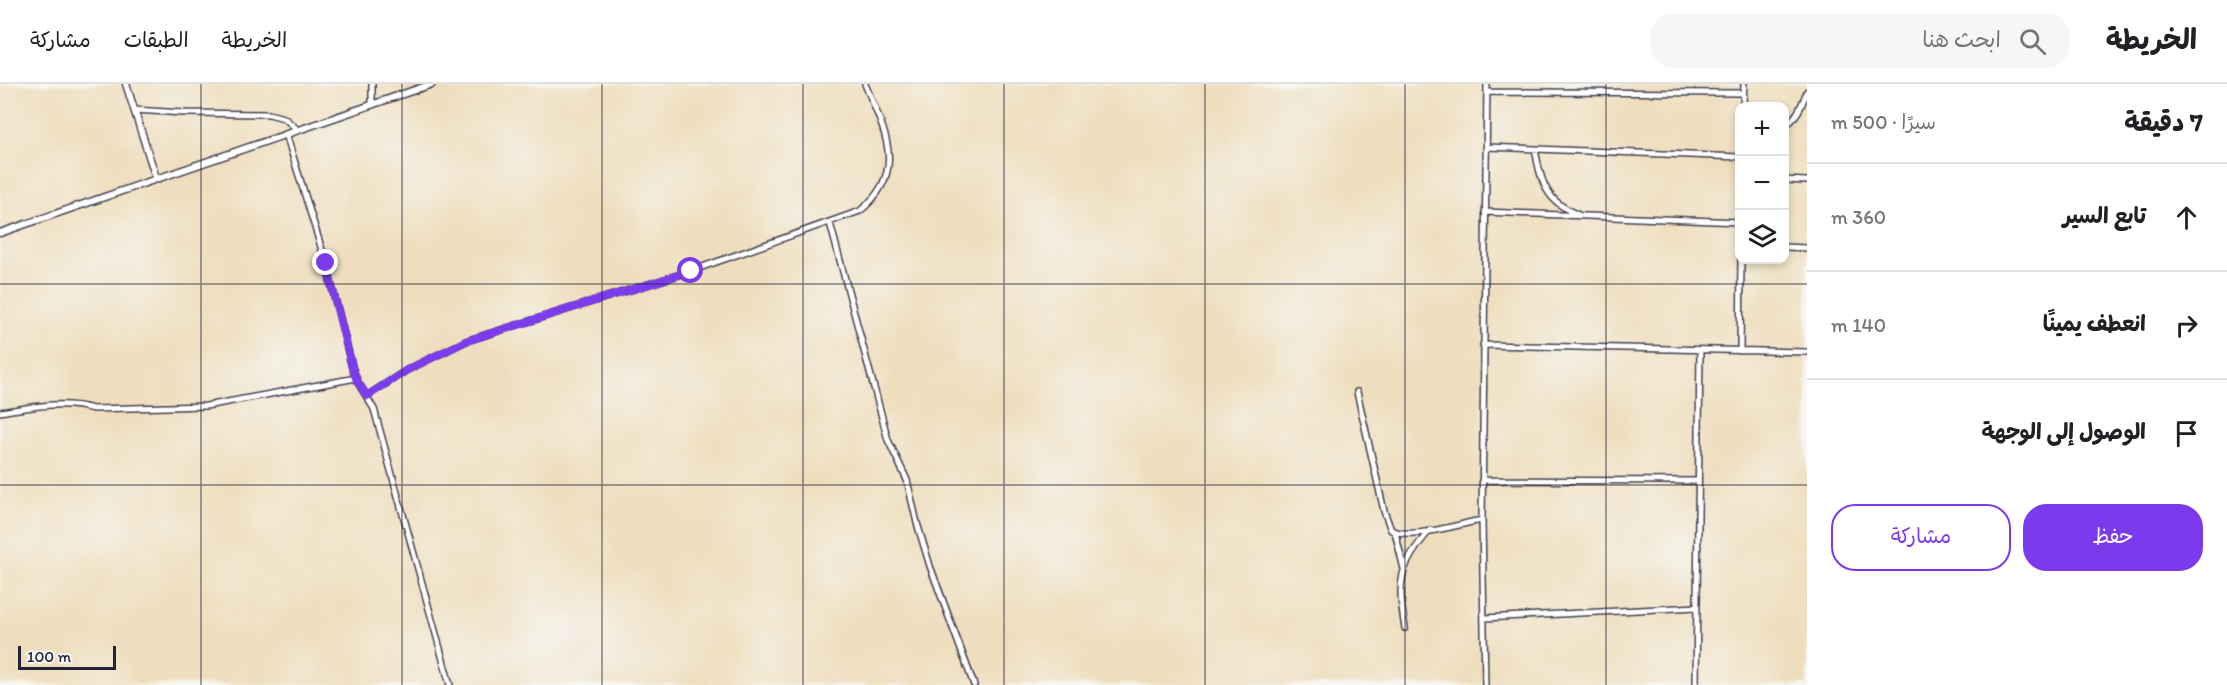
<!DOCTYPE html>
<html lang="ar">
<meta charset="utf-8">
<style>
:root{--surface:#fff;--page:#f6f6f6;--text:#202124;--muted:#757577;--line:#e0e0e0;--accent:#7c3aed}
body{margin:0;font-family:Itim,"Playpen Sans Arabic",sans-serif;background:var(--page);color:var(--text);direction:rtl}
.controls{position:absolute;right:18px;top:18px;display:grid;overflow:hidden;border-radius:12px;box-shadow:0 3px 9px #0003}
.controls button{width:54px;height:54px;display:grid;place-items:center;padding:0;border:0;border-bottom:2px solid var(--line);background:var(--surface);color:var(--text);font:30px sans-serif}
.scale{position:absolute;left:18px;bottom:15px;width:98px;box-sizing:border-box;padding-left:6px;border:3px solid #22223b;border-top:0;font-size:16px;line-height:21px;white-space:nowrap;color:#22223b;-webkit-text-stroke:4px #f6f6f2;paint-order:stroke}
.stop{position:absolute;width:18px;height:18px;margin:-14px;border:4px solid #7c3aed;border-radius:50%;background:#fff}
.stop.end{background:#7c3aed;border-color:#fff;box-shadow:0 2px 6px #0008}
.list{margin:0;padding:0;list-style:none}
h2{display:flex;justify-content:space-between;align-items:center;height:78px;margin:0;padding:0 24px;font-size:26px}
h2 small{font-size:20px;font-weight:400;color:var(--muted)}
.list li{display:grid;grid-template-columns:39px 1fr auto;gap:18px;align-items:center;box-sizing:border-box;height:108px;padding:0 24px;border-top:2px solid var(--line)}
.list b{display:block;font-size:22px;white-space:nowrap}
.list em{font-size:20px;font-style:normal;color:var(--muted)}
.actions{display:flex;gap:12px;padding:18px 24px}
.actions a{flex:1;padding:14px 0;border:2px solid var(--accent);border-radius:24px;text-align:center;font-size:21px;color:var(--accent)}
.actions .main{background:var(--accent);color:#fff}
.icon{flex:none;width:33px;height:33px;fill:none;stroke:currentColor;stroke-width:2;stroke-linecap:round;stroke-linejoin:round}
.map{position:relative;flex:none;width:1807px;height:601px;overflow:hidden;direction:ltr}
header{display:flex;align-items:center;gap:36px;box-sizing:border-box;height:84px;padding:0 30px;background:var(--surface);border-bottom:2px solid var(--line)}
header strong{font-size:28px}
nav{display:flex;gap:33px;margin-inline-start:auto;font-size:21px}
.search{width:420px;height:54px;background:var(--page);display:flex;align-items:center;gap:15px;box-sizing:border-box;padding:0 21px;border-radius:24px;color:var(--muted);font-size:22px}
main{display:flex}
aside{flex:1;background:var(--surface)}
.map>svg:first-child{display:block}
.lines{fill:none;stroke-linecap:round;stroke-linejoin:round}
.minor-casing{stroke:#413e4e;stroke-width:8}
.tertiary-casing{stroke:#413e4e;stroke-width:9}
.minor{stroke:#fff;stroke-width:5}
.tertiary{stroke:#fff;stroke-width:6}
.route{stroke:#7c3aed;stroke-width:8}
.grid{fill:none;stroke:#22223b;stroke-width:1.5;stroke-opacity:0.55}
</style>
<header>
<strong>الخريطة</strong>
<div class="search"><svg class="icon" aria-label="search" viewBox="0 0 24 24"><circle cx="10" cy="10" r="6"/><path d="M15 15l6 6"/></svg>ابحث هنا</div>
<nav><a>الخريطة</a><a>الطبقات</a><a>مشاركة</a></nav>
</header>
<main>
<aside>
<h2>7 دقيقة<small>سيرًا · 500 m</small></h2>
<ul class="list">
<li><svg class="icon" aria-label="ahead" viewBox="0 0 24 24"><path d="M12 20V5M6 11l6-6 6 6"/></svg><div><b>تابع السير</b></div><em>360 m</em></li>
<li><svg class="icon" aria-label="right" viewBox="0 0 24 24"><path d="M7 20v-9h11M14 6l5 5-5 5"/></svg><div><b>انعطف يمينًا</b></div><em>140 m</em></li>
<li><svg class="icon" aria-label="arrive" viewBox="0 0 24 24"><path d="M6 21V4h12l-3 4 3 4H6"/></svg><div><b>الوصول إلى الوجهة</b></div></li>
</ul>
<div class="actions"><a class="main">حفظ</a><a>مشاركة</a></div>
</aside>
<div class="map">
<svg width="1807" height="601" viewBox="0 0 1807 601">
<rect width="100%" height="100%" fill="#f6f6f2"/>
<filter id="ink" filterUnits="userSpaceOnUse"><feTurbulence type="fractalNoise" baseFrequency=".0167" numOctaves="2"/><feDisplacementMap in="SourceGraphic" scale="12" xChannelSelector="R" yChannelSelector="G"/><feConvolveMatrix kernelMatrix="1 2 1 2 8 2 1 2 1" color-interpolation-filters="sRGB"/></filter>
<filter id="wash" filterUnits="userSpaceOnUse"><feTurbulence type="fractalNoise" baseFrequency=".008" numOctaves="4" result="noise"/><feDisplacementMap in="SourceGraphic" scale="24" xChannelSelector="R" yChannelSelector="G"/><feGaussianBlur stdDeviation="1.35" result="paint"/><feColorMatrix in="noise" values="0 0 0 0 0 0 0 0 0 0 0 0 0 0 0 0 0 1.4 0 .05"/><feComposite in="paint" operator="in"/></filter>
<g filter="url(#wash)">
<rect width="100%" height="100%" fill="#efdebd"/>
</g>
<g filter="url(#ink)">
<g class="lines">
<g class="minor-casing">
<path id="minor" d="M 1487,8 L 1743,9
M 372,21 L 372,0
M 1743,22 L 1744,0
M 134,26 L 184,29 L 269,30 L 284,34 L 298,46
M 1784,43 C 1797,34 1802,21 1807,7
M 286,50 L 326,179 L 352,283 L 357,297 L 374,325 L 450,601
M 1487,63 L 1740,73
M 1535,65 C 1541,97 1545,118 1579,131
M 1784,96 L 1807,97
M 1485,128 L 1740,138
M 830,139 L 888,356 L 907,396 L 917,439 L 930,482 L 974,601
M 1784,163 L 1807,164
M 1483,261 L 1807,268
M 1740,267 L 1741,176
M 1357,308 L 1384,427 L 1391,446 C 1411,456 1459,440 1482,436
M 367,312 L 407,286 L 466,257 L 691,187 L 860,127 C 909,87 884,47 865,0
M 0,328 C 31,323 63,316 93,325 L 206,322 L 356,294
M 1482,396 L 1698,397
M 1395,448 L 1404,485
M 1484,534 L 1697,523
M 1405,544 C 1397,497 1399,482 1430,446
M 1485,601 L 1482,436 L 1487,0
M 1696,601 L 1700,266"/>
</g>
<g class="tertiary-casing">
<path id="tertiary" d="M 126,0 L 156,94
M 0,149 L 432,0"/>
</g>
<use href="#minor" class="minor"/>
<use href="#tertiary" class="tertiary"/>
</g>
</g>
<g class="lines" filter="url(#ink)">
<path class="route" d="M 326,179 L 352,283 L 357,297 L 367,312 L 407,286 L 466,257 L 691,187"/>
</g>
<path class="grid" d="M 201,0 L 201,601M 402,0 L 402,601M 602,0 L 602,601M 803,0 L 803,601M 1004,0 L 1004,601M 1205,0 L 1205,601M 1405,0 L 1405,601M 1606,0 L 1606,601M 0,200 L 1807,200M 0,401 L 1807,401"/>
</svg>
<div class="controls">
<button>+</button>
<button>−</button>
<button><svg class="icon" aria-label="layers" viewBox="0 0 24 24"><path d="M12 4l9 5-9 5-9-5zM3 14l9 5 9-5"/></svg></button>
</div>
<div class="scale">100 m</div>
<div class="stop" style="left:691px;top:187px"></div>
<div class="stop end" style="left:326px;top:179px"></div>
</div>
</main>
